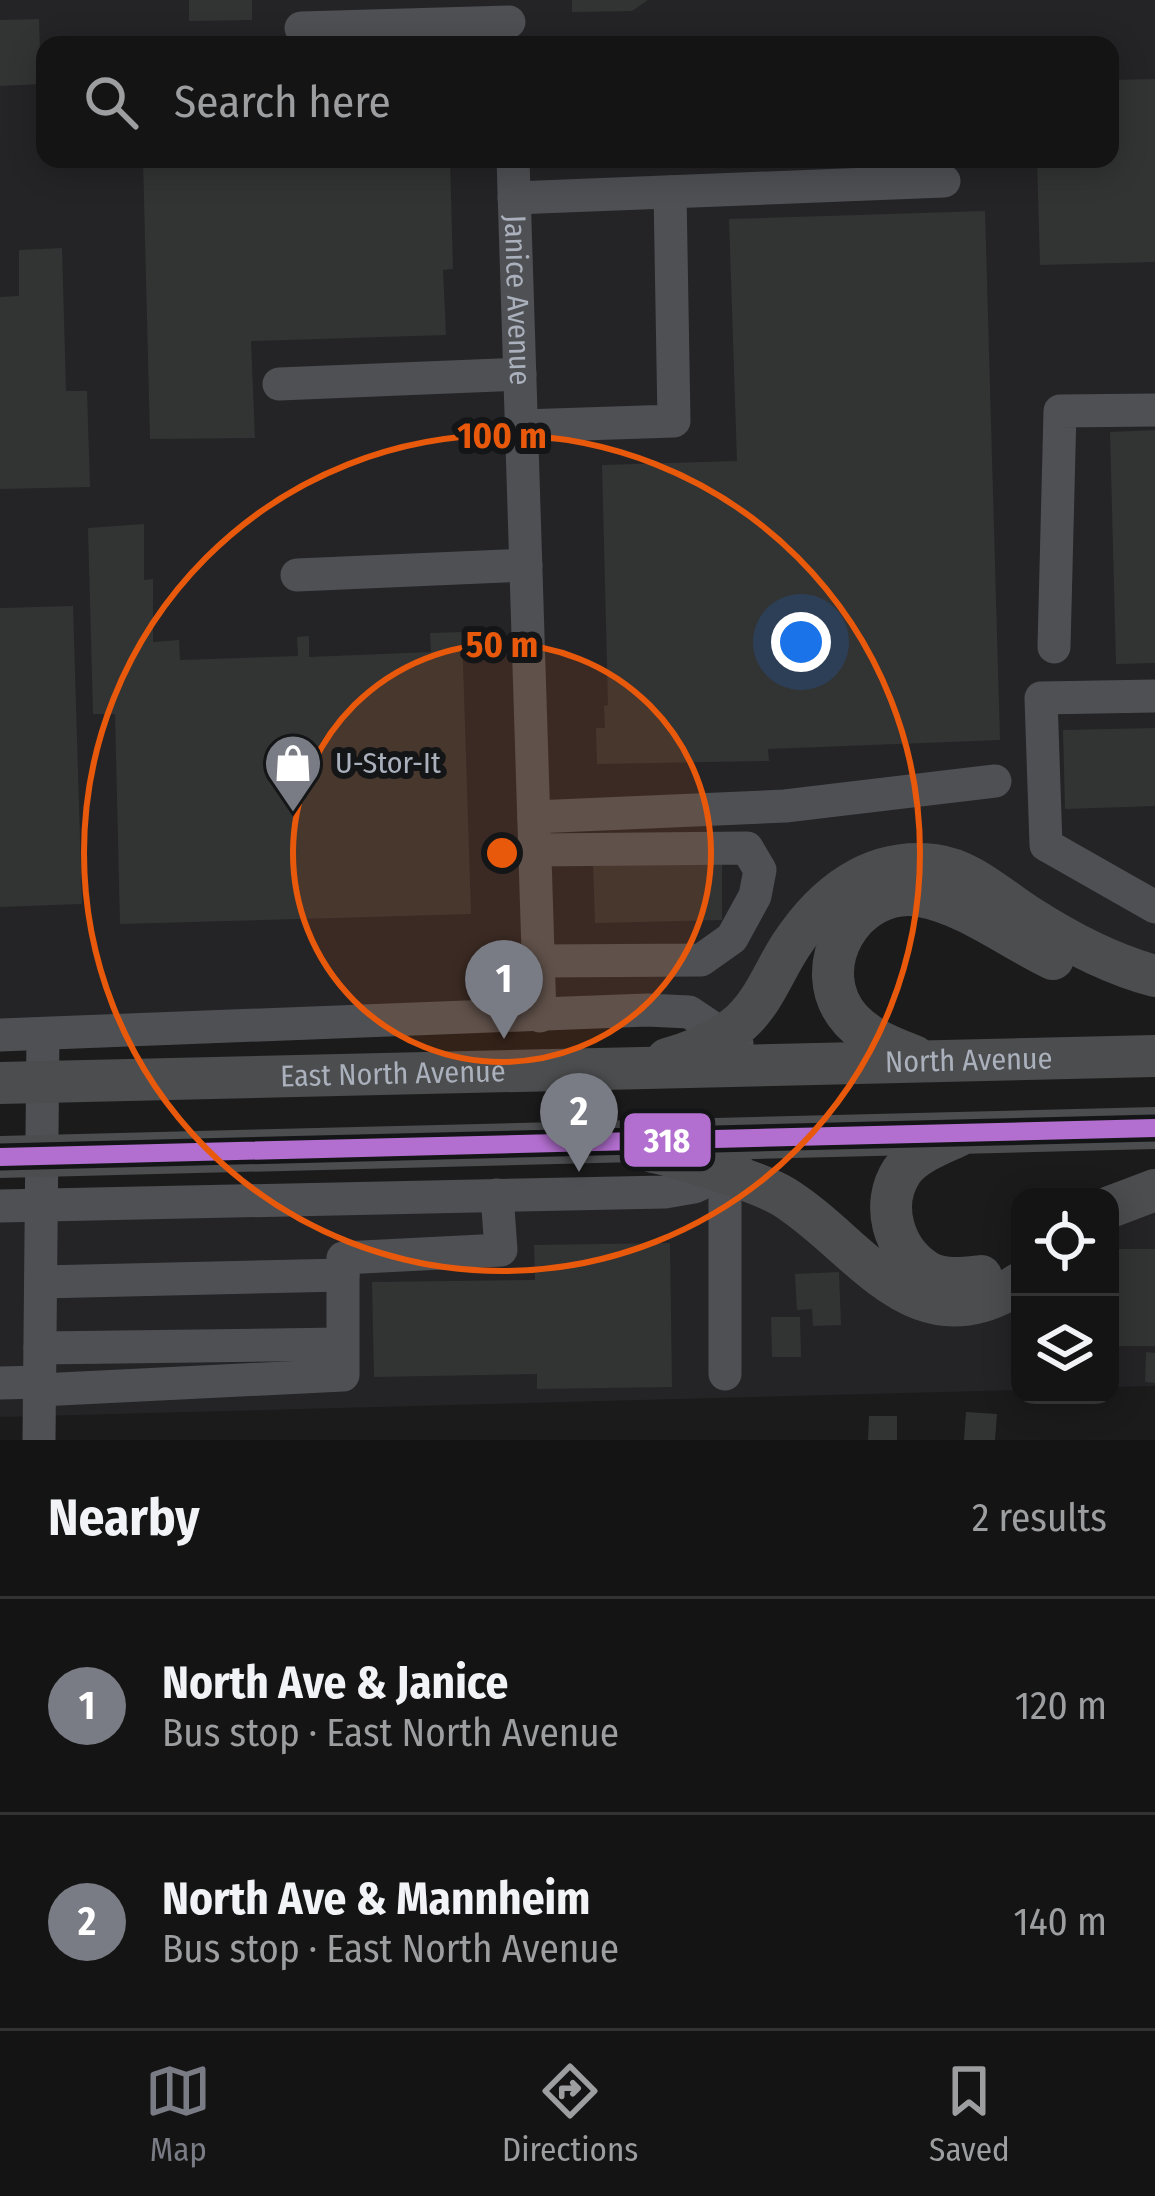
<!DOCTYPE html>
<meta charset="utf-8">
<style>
:root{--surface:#141414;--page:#212122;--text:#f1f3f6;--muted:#9d9ea0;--line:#333334;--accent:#797c84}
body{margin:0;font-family:"Fira Sans Condensed",sans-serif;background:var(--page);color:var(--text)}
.controls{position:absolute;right:36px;bottom:36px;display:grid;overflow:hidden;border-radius:24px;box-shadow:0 6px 30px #0003}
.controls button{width:108px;height:108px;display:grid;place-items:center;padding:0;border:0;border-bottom:3px solid var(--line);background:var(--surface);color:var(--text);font:60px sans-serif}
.you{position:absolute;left:801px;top:642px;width:42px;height:42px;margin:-30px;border:9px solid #fff;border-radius:50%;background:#1a73e8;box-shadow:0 0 0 18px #1a73e833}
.badge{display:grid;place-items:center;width:78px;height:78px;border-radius:50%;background:var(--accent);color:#fff;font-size:39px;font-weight:700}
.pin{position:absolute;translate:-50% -99px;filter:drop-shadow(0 3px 6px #0008)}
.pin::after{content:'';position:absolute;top:63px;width:42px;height:36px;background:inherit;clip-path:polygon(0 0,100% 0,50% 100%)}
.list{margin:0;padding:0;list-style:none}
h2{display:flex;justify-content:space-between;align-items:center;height:156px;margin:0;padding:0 48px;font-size:51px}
h2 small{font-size:39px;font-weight:400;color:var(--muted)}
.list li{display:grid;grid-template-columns:78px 1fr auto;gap:36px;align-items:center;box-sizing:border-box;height:216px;padding:0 48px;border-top:3px solid var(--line)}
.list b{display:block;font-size:45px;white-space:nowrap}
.list p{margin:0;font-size:39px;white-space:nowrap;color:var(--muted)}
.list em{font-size:39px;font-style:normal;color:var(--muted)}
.icon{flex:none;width:66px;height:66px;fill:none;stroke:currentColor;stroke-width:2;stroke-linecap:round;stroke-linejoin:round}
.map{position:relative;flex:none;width:1155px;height:1440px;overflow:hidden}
.search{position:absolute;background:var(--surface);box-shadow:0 6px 30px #0003;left:36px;right:36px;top:36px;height:132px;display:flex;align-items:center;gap:30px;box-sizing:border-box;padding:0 42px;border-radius:24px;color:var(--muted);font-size:45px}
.sheet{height:588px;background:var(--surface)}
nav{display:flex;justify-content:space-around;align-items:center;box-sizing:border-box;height:168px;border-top:3px solid var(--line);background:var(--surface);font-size:33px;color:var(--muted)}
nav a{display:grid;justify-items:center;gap:6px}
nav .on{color:var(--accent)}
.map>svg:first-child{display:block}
.built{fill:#242427;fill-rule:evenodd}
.building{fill:#323333}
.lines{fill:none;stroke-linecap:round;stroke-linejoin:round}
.minor{stroke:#4e5054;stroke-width:33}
.major{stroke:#4c4d4f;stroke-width:42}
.bus-1-casing{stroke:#141517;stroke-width:27}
.bus-1{stroke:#b36fd0;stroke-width:18}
.ring{fill:none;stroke:#e8590c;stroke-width:6}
.labels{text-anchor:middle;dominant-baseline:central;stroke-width:12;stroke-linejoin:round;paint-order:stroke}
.street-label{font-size:30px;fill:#abb1bc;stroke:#141517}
.poi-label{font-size:30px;fill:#abb1bc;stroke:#141517;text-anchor:start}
.centre{fill:#e8590c;stroke:#141517;stroke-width:6}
.ring-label{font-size:36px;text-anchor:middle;font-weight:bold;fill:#e8590c;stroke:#141517;stroke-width:12;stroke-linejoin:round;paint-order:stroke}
.line-badge{stroke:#141517;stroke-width:4.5}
.badge-label{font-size:33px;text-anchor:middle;font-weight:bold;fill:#fff}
</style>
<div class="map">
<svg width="1155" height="1440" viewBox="0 0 1155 1440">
<rect width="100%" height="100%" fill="#1b1b1b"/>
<path class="built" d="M 0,0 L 1155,0 L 1155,976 L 868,872 L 741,1022 L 689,1012 L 0,1035 ZM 45,45 L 1110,45 L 1110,159 L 45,159 Z
M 725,1176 L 850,1254 L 1020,1283 L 1020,1390 L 0,1417 L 0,1206 Z
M 1155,1192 L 1155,1386 L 1110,1387 L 1110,1220 Z"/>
<path class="building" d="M 189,0 L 252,0 L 252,20 L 189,21 Z
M 572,0 L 648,0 L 632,11 L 572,12 Z
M 39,19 L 41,84 L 0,86 L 0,20 Z
M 1155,79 L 1155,262 L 1040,265 L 1037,159 L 1110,159 L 1110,80 Z
M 143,159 L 450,159 L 453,269 L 443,270 L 446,335 L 251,341 L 255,438 L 150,439 Z
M 985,211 L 1000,740 L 768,749 L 769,761 L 597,764 L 596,728 L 605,728 L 604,706 L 608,705 L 602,465 L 737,461 L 729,219 Z
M 62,248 L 66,391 L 87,391 L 90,487 L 0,489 L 0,297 L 19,296 L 19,250 Z
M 1155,430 L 1155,663 L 1116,664 L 1110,432 Z
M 144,524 L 144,580 L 153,579 L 153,642 L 179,640 L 180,660 L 298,656 L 297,637 L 309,636 L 309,657 L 431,652 L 430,633 L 462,632 L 471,914 L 120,924 L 115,714 L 93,714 L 88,528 Z
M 73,606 L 82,904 L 0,907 L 0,608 Z
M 1155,728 L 1155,806 L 1065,809 L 1063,730 Z
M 722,859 L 722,920 L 595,923 L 593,861 Z
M 670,1243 L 672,1387 L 537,1389 L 537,1374 L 374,1377 L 372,1282 L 535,1280 L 534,1245 Z
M 1110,1249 L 1155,1249 L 1155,1346 L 1110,1346 Z
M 839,1272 L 841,1325 L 813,1326 L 812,1309 L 797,1310 L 795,1274 Z
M 771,1317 L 800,1317 L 801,1357 L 772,1357 Z
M 1146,1352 L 1155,1353 L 1155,1383 L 1145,1382 Z
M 966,1412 L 997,1414 L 995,1440 L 964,1440 Z
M 869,1416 L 897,1416 L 897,1440 L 868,1440 Z"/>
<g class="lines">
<g class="minor">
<path d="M 301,28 L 509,22"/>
<path id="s1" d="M 513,159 L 540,1016"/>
<path d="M 514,198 L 944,181"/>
<path d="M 279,384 L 520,374"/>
<path d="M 522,426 L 674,421 L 670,192"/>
<path d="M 297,575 L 526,565"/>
<path d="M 1054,647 L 1060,411 L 1155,410"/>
<path d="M 1155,696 L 1041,698 L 1046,845 L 1155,907"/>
<path d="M 534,817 L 785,806 L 995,781"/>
<path d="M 535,850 L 747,848 L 760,870 L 755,896 L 732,938 L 701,960 L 538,961"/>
<path d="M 0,1035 L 647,1010 L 689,1012 L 737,1044"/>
<path d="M 725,1176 L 725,1374"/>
<path d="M 0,1206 L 665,1192 L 694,1187 L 737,1167"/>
<path d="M 41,1282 L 343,1275"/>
<path d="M 40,1348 L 342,1344"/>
<path d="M 0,1383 L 40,1382"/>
<path d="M 40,1390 L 343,1375 L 343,1258 L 501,1250 L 497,1195"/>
<path d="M 39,1440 L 43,1034"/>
</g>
<g class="major">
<path d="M 914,1056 C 891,1047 869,1039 851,1020 C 805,969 854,885 920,896 C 966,904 1011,939 1053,959"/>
<path d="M 667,1059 C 692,1052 721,1040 741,1022 C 764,1001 774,971 791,945 C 824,895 871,857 935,865 C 972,870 1000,899 1031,918 C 1070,943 1110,964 1155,976"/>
<path id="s2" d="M 0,1083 L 1155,1056"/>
<path d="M 958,1136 C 939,1145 914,1154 902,1171 C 880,1204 893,1250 926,1271 C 942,1281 963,1278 981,1276"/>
<path d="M 653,1152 C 682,1158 759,1182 784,1197 C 862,1246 916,1352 1020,1283"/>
<path d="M 0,1157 L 1155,1128"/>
<path d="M 1110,1207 L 1155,1190"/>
</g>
<g class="bus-1-casing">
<path id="bus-1" d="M 0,1157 L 1155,1128"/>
</g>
<use href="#bus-1" class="bus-1"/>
</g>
<circle cx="502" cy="853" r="209" fill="#e8590c" fill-opacity=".12"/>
<g class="ring">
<circle cx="502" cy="853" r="209"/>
<circle cx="502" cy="853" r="418"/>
</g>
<defs>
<g id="shop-pin" transform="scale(3)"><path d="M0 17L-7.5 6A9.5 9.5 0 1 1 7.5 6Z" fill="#797c84" stroke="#141517"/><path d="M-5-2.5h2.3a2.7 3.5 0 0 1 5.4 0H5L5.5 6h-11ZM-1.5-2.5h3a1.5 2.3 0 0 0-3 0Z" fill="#fff"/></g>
</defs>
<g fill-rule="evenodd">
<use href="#shop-pin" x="293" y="763"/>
</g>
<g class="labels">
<g class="street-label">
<text stroke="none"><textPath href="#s1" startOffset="141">Janice Avenue</textPath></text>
<text stroke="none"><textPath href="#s2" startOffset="969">North Avenue</textPath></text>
<text stroke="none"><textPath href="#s2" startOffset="393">East North Avenue</textPath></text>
</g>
<g class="poi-label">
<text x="335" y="763">U-Stor-It</text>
</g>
</g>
<circle cx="502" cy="853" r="18" class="centre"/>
<g class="ring-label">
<text x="502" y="448">100 m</text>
<text x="502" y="657">50 m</text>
</g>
<rect class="line-badge" x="622" y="1111" width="91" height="58" rx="12" fill="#b36fd0"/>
<g class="badge-label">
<text x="667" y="1152">318</text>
</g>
</svg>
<div class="controls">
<button><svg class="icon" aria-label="locate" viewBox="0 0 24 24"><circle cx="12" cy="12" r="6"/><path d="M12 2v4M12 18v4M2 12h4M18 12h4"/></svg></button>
<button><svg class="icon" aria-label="layers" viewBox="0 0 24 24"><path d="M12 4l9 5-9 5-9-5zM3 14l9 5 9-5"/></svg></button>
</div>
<div class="you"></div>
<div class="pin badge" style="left:504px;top:1039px">1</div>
<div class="pin badge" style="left:579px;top:1172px">2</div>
<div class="search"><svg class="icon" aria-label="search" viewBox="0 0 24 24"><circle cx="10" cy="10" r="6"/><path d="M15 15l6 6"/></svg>Search here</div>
</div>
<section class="sheet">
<h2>Nearby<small>2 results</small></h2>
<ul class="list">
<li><span class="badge">1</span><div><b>North Ave &amp; Janice</b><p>Bus stop · East North Avenue</p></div><em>120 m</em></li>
<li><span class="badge">2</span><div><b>North Ave &amp; Mannheim</b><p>Bus stop · East North Avenue</p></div><em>140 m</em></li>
</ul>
</section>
<nav>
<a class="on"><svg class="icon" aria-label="map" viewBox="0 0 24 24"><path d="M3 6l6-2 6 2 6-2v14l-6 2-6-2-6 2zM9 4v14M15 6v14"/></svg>Map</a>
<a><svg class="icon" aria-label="directions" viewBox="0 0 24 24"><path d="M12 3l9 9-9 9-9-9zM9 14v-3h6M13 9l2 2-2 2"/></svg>Directions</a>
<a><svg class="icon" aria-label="saved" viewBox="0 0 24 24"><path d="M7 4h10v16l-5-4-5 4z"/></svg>Saved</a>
</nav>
